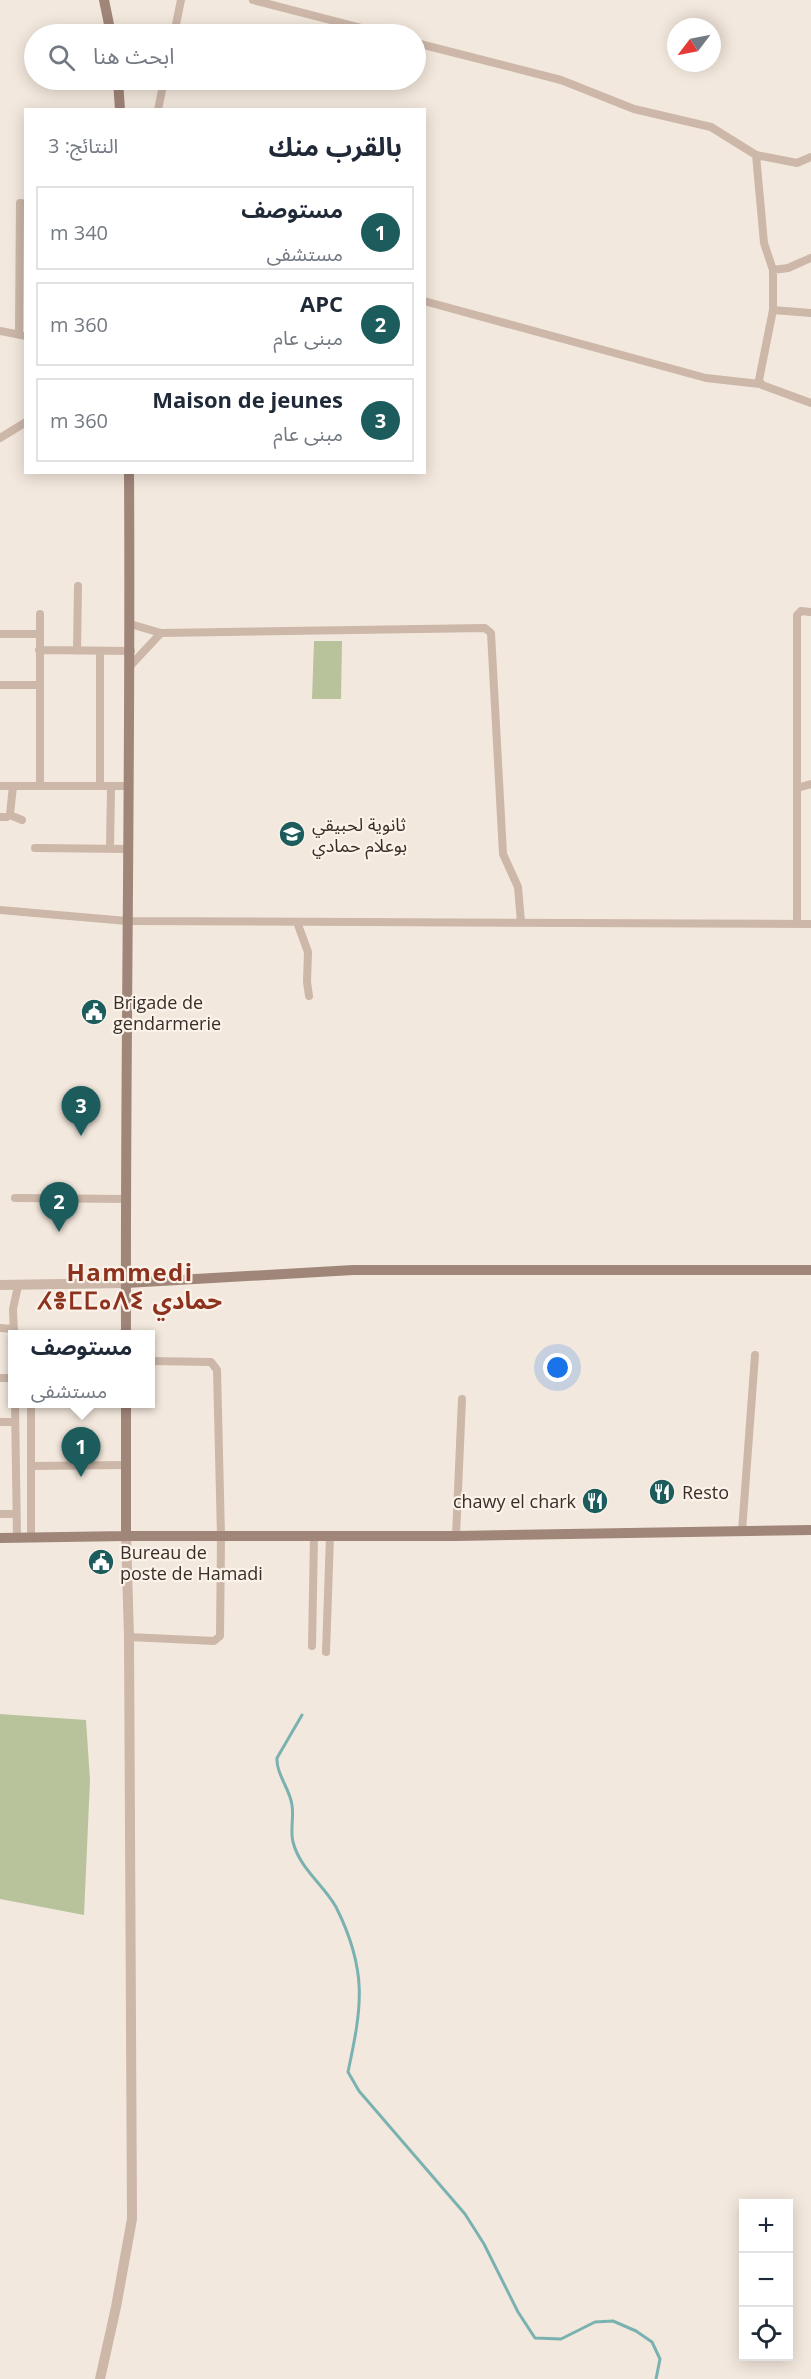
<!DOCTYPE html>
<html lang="ar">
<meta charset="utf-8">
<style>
:root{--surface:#fff;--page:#f6f6f7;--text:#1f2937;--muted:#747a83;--line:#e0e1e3;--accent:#1c5c5c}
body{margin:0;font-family:"Open Sans","Noto Sans Arabic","Noto Sans Tifinagh",sans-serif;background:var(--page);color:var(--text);direction:rtl}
.controls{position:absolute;right:18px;bottom:18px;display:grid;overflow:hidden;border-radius:0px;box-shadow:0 3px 15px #0003}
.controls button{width:54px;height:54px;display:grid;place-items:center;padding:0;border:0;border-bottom:2px solid var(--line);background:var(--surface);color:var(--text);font:30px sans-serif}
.compass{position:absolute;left:667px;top:18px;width:54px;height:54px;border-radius:50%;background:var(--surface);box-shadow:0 3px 15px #0003;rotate:238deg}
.you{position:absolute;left:558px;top:1368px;width:21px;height:21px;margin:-15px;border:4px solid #fff;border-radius:50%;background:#1a73e8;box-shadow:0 0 0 9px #1a73e833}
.badge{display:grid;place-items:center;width:39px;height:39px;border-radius:50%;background:var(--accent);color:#fff;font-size:20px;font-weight:700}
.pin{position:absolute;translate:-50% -50px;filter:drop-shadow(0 2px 3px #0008)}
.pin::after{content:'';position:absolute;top:32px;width:21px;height:18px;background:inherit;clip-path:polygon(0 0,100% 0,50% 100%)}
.popup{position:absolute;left:8px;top:1330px;width:147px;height:78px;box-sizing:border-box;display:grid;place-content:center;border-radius:0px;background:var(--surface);filter:drop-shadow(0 2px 4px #0005);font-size:20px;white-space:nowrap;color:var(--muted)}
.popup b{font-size:22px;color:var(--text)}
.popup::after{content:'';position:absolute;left:50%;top:100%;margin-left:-12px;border:12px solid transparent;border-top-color:var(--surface)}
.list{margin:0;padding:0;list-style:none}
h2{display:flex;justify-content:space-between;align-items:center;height:78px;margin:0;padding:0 24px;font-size:26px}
h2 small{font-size:20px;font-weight:400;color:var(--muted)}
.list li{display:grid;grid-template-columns:39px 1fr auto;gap:18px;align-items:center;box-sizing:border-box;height:84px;margin:0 12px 12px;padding:0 12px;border:2px solid var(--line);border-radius:0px}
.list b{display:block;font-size:22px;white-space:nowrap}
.list p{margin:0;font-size:20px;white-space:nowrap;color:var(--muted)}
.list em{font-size:20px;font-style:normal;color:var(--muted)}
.icon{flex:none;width:33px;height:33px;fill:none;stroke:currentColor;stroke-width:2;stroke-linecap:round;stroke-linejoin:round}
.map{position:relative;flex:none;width:811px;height:2379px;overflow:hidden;direction:ltr}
.search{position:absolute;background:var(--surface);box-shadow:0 3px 15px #0003;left:24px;top:24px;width:402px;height:66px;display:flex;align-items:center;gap:15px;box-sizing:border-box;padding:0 21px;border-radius:33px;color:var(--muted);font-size:22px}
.panel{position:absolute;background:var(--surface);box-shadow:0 3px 15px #0003;left:24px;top:108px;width:402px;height:366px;border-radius:0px;direction:rtl}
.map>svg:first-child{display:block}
.green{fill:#b8c39c}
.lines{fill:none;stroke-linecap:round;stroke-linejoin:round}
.stream{stroke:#7ab2b1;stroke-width:3}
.minor{stroke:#ccb7a8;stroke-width:8}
.tertiary{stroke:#ccb7a8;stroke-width:10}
.secondary{stroke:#a08579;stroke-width:10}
.labels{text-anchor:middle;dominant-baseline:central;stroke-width:4.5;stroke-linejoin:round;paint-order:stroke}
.poi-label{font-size:18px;fill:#392d28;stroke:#fbf2ea;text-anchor:start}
.district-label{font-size:24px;font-weight:bold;letter-spacing:1.5px;fill:#8c321d;stroke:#fbf2ea}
</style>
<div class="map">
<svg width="811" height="2379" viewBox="0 0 811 2379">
<rect width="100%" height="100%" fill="#f3e8dd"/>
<path class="green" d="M 314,641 L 342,641 L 341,699 L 312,699 Z
M 0,1714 L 86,1720 L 90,1780 L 84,1915 L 0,1899 Z"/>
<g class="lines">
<path class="stream" d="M 302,1715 L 277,1758 C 276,1774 290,1789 292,1805 C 294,1817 290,1831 293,1842 C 300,1869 323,1884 336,1907 C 368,1971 362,2006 348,2072 L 359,2091 L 465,2214 L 484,2244 L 518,2312 L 535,2338 L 561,2339 L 595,2322 L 613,2321 L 636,2331 L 652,2342 L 660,2359 L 656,2379"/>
<path class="minor" d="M 253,0 L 385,34
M 174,34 L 181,0
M 416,43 L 561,80 L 634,109 L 711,127 L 756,155 L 797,163 L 811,157
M 158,110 L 164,80
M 756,155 L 764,243 L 773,270 L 788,268 L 811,258
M 773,270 L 773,310 L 759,380 L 762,385 L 811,403
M 424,301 L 706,378 L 760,384
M 773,310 L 811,313
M 0,331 L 26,336
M 19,333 L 20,203 L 26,204
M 0,438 L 26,422
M 40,614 L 40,786
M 130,624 L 161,633 L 485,628 L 491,633 L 503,854 L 518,887 L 521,922
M 1,634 L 40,634
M 39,650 L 131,651
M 77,651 L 78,586
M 131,665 L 161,633
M 0,685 L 40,685
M 0,786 L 128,786
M 100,786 L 100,651
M 797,788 L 811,784
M 10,815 L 22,820
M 0,817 L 7,817 L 10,814 L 13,786
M 35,848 L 128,849
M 110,849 L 111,786
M 0,910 L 127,921 L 811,924
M 297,922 L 308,952 L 307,982 L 309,996
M 797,924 L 797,615 L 801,611 L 811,612
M 15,1198 L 127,1199
M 0,1328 L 14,1329
M 14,1334 L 13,1309 L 18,1286
M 0,1378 L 12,1378
M 15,1404 L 17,1538
M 31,1404 L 31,1538
M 0,1422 L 15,1422
M 31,1466 L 126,1465
M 0,1514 L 16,1514
M 742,1531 L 755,1355
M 456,1536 L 462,1399
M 129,1637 L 214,1641 L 220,1636 L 221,1536 L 217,1370 L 211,1362 L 150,1361
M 312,1646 L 314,1536
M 326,1652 L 330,1536"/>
<path class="tertiary" d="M 0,1285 L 126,1283
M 100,2379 L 116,2307 L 132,2219 L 129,1637 L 126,1536"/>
<path class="secondary" d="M 104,0 L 111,34
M 118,80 L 120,110
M 126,1283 L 353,1270 L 811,1270
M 126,1334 C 125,1047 131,760 129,472
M 126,1536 L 126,1404
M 0,1538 L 126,1536 L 456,1536 L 811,1530"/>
</g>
<defs>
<g id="school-disc" transform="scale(1.35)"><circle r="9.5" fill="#1c5c5c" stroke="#fbf2ea"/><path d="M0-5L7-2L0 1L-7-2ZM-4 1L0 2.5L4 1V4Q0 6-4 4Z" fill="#fff"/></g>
<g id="civic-disc" transform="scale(1.35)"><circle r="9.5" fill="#1c5c5c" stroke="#fbf2ea"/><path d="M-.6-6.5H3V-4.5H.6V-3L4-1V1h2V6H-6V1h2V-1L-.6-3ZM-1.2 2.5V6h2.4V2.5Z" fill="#fff"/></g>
<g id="restaurant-disc" transform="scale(1.35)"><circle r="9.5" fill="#1c5c5c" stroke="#fbf2ea"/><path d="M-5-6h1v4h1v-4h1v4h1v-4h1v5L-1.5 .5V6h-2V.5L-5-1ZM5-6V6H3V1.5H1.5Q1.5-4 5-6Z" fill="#fff"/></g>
</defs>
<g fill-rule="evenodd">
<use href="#school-disc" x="292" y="834"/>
<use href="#civic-disc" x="94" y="1012"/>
<use href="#restaurant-disc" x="662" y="1492"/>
<use href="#restaurant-disc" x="595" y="1501"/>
<use href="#civic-disc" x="101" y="1562"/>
</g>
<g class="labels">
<g class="poi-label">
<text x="312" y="824">ثانوية لحبيقي<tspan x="312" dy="21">بوعلام حمادي</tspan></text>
<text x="113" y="1002">Brigade de<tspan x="113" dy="21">gendarmerie</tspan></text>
<text x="682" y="1492">Resto</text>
<text x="576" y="1501" text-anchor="end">chawy el chark</text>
<text x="120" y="1552">Bureau de<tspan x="120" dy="21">poste de Hamadi</tspan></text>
</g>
<g class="district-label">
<text x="130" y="1271">Hammedi<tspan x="130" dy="28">ⵃⴻⵎⵎⴰⴷⵉ حمادي</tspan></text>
</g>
</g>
</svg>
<div class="controls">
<button>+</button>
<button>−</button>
<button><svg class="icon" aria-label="locate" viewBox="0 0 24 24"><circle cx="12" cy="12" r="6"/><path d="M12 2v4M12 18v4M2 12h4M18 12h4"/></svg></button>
</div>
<svg class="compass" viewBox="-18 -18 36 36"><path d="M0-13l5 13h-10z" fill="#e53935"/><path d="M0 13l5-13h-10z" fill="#747a83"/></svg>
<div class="you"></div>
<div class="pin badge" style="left:81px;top:1477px">1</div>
<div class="popup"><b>مستوصف</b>مستشفى</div>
<div class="pin badge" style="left:59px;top:1232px">2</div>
<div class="pin badge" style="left:81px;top:1136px">3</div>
<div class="search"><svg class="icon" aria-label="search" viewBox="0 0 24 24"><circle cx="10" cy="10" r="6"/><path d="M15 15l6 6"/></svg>ابحث هنا</div>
<section class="panel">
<h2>بالقرب منك<small>النتائج: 3</small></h2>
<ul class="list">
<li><span class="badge">1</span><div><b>مستوصف</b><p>مستشفى</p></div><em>340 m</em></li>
<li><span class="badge">2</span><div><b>APC</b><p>مبنى عام</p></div><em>360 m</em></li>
<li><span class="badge">3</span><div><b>Maison de jeunes</b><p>مبنى عام</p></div><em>360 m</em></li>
</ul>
</section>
</div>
